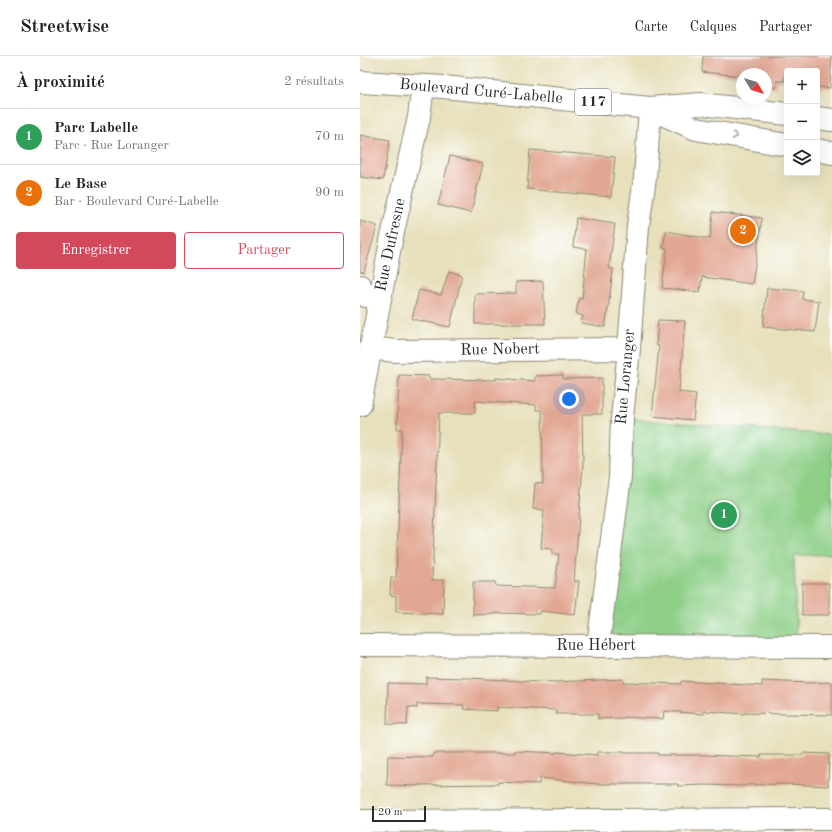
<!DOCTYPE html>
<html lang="fr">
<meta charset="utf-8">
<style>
:root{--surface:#fff;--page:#f6f6f6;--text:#222;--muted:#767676;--line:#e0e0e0;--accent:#d1495b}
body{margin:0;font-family:"Old Standard TT",serif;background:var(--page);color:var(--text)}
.controls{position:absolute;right:12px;top:12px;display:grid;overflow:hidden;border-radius:4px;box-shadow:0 4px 16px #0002}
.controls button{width:36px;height:36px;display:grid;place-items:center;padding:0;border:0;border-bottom:1px solid var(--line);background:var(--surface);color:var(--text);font:20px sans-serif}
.compass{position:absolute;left:376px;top:12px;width:36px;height:36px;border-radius:50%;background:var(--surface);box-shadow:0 4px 16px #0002;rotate:128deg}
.scale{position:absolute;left:12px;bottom:10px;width:54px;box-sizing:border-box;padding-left:4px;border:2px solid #2b2b2b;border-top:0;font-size:11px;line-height:14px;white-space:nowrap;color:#2b2b2b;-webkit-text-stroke:3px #fff;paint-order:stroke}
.you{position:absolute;left:209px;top:343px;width:14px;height:14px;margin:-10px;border:3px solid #fff;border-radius:50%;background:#1a73e8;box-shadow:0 0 0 6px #1a73e833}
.badge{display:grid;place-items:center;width:26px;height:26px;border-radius:50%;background:var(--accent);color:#fff;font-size:13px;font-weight:700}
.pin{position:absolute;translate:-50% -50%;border:2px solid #fff;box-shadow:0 1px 4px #0006}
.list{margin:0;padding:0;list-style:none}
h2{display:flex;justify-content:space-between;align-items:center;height:52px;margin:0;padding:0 16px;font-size:17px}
h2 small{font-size:13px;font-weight:400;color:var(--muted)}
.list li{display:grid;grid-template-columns:26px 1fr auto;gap:12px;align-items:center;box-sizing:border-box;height:56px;padding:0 16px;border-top:1px solid var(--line)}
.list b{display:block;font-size:15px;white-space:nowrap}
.list p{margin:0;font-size:13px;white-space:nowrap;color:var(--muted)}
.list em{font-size:13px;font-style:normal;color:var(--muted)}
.actions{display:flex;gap:8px;padding:12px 16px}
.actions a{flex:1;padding:9px 0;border:1px solid var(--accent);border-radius:4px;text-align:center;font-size:14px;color:var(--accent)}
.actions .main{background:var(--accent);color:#fff}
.icon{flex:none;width:22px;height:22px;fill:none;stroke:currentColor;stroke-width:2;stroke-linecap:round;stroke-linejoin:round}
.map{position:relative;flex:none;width:472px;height:776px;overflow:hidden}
header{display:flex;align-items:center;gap:24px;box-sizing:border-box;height:56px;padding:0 20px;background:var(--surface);border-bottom:1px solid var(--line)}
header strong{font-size:19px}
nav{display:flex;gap:22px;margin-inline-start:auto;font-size:14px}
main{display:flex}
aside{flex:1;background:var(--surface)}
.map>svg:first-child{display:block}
.green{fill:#8dcf87;stroke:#5c7d59}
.building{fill:#e2a793}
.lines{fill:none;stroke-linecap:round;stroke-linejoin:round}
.minor-casing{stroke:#898673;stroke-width:24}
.major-casing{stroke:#898673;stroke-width:24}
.minor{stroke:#fff;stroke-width:22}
.major{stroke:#fff;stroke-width:22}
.oneway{stroke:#a0a0a0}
.labels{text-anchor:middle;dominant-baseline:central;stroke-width:3.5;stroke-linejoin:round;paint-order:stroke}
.shield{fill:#fff;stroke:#6b6b6b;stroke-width:1}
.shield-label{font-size:15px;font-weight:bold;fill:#2b2b2b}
.street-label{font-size:16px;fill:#2b2b2b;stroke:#fff}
</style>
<header>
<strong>Streetwise</strong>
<nav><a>Carte</a><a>Calques</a><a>Partager</a></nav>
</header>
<main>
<aside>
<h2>À proximité<small>2 résultats</small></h2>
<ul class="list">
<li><span class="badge" style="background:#2e9e5b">1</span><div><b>Parc Labelle</b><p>Parc · Rue Loranger</p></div><em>70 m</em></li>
<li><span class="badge" style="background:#e8710a">2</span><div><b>Le Base</b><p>Bar · Boulevard Curé-Labelle</p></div><em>90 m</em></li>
</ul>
<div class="actions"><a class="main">Enregistrer</a><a>Partager</a></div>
</aside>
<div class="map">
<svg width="472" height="776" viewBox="0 0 472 776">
<rect width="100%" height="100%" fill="#fff"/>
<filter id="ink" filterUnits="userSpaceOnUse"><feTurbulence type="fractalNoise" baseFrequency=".025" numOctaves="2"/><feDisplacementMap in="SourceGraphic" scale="8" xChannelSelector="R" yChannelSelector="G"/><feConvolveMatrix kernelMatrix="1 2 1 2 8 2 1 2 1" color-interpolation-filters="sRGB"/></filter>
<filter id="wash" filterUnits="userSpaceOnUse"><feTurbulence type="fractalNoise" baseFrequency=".012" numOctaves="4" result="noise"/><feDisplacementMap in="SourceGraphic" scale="16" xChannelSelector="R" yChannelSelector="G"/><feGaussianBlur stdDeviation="0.9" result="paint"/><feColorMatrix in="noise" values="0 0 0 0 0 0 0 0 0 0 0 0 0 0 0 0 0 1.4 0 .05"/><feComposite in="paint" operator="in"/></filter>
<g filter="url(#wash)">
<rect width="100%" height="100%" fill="#e7e0bb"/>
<path class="green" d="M 262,362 L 472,379 L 472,498 L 434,500 L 437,592 L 238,590 Z"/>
<g id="blocks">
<path class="building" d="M 343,0 L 472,0 L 470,32 L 457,31 L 457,15 L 425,15 L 424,25 L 417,25 L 416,32 L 406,31 L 406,18 L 382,18 L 382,20 L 342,16 Z
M 0,79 L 30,84 L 23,124 L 0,121 Z
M 170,94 L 255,101 L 251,141 L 167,133 Z
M 90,100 L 123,108 L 111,157 L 78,149 Z
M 353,156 L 402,162 L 392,228 L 342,221 L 340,236 L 302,232 L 307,193 L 303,192 L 306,175 L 350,183 Z
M 216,162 L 255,168 L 249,212 L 253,213 L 249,246 L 245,271 L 221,267 L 223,260 L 216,258 L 219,242 L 222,243 L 227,193 L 213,191 Z
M 0,165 L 17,170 L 4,216 L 0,215 Z
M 89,215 L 102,219 L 90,271 L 52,263 L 59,234 L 81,239 Z
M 183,225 L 185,268 L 115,268 L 115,238 L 156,237 L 156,226 Z
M 407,232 L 443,235 L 442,243 L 459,245 L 455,276 L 403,271 Z
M 298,264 L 325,265 L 319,336 L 336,338 L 333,364 L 292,360 L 299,290 L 296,289 Z
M 39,319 L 69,320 L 69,323 L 136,324 L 136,322 L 175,325 L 175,320 L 203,319 L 203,323 L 242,322 L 242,358 L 222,358 L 223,408 L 214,525 L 219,525 L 215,559 L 181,555 L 180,558 L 136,557 L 136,558 L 113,559 L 113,526 L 135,526 L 136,530 L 195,532 L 199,498 L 192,498 L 192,493 L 181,492 L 184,454 L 173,453 L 175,427 L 183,428 L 182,354 L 176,354 L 176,349 L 115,345 L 115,357 L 79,357 L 72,524 L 84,524 L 83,558 L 36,556 L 36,540 L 30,539 L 31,522 L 36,522 L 42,373 L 37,373 Z
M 442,527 L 469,527 L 469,559 L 442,559 Z
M 66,621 L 109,622 L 195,627 L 195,626 L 263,623 L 263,626 L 321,628 L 321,625 L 402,630 L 402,625 L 449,627 L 472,626 L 472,659 L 384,657 L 384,658 L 344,655 L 344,658 L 304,655 L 303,663 L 264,661 L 264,662 L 238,663 L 238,658 L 196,658 L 196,654 L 137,651 L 137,655 L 103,653 L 104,649 L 57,648 L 57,652 L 48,651 L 47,669 L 27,668 L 28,627 L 66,628 Z
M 155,695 L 196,697 L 196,696 L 237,699 L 237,696 L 264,696 L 264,697 L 298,697 L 298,699 L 344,699 L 401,701 L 401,699 L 443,699 L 443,697 L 469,698 L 468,730 L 428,728 L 386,729 L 385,730 L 345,729 L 318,730 L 318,728 L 238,728 L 180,722 L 179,728 L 138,726 L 138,728 L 58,729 L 58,730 L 27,729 L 28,700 L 73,701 L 73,697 L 155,697 Z"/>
</g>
</g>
<g filter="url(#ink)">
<use href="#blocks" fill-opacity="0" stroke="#898673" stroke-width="1"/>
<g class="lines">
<g class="minor-casing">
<path id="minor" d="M 0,230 L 6,240 L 20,241
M 10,292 L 35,295 L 269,293
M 0,349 L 31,185 L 59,61 L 63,30
M 0,589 L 472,591
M 238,590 L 260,421 L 262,362 L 269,293 L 278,170 L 285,122 L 290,52
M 0,765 L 472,763"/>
</g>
<g class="major-casing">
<path id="major" d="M 0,26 L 83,31 L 290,52 L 341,48 L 427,58
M 293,54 L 336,73 L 427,89
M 457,62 L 472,64
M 457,94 L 472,97"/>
</g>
<use href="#minor" class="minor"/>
<use href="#major" class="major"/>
</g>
<defs><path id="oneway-chevron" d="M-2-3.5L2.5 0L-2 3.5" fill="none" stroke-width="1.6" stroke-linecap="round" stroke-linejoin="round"/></defs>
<use class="oneway" href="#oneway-chevron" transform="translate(375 80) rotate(10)"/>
</g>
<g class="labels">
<rect class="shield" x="215" y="33" width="36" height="26" rx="3"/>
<g class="shield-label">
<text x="233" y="46">117</text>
</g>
<g class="street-label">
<text transform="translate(121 36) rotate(5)">Boulevard Curé-Labelle</text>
<text transform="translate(31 189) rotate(-78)">Rue Dufresne</text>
<text transform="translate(140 294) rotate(-1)">Rue Nobert</text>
<text transform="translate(266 321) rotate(-85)">Rue Loranger</text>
<text x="236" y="590">Rue Hébert</text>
</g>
</g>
</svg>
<div class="controls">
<button>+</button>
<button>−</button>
<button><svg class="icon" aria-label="layers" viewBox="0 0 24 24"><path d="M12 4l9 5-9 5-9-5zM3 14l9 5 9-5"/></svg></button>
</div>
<svg class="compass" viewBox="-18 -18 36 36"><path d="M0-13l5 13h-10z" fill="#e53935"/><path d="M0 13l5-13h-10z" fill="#767676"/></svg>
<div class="scale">20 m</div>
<div class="you"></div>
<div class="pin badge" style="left:364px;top:459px;background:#2e9e5b">1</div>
<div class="pin badge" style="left:383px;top:175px;background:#e8710a">2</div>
</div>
</main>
